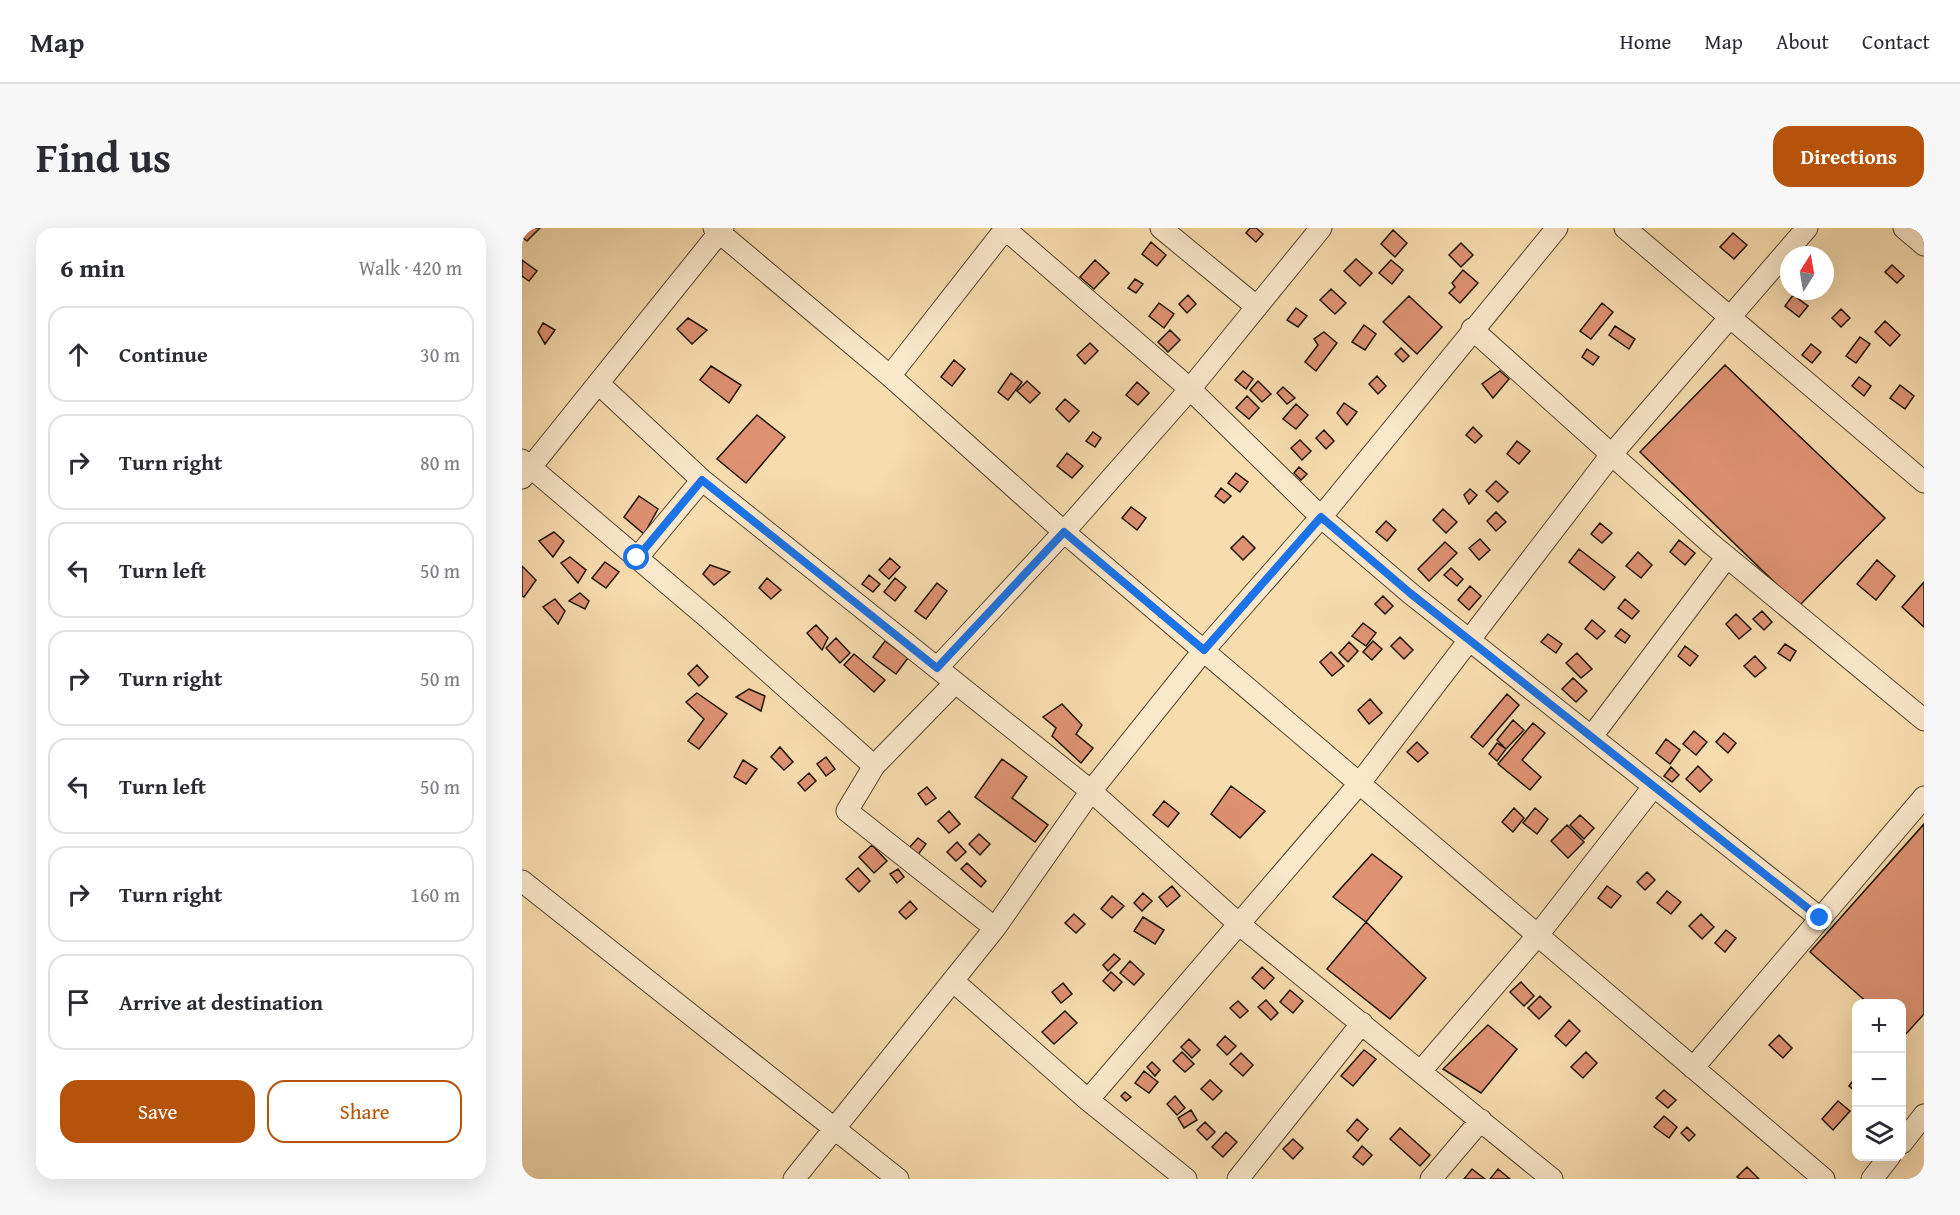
<!DOCTYPE html>
<meta charset="utf-8">
<style>
:root{--surface:#fff;--page:#f7f7f7;--text:#2b2b33;--muted:#7c7c81;--line:#e1e1e2;--accent:#b45309}
body{margin:0;font-family:"Gentium Book Plus",serif;background:var(--page);color:var(--text)}
.controls{position:absolute;right:18px;bottom:18px;display:grid;overflow:hidden;border-radius:12px;box-shadow:0 6px 24px #0002}
.controls button{width:54px;height:54px;display:grid;place-items:center;padding:0;border:0;border-bottom:2px solid var(--line);background:var(--surface);color:var(--text);font:30px sans-serif}
.compass{position:absolute;left:1258px;top:18px;width:54px;height:54px;border-radius:50%;background:var(--surface);box-shadow:0 6px 24px #0002;rotate:11deg}
.stop{position:absolute;width:18px;height:18px;margin:-14px;border:4px solid #1a73e8;border-radius:50%;background:#fff}
.stop.end{background:#1a73e8;border-color:#fff;box-shadow:0 2px 6px #0008}
.list{margin:0;padding:0;list-style:none}
h2{display:flex;justify-content:space-between;align-items:center;height:78px;margin:0;padding:0 24px;font-size:26px}
h2 small{font-size:20px;font-weight:400;color:var(--muted)}
.list li{display:grid;grid-template-columns:39px 1fr auto;gap:18px;align-items:center;box-sizing:border-box;height:96px;margin:0 12px 12px;padding:0 12px;border:2px solid var(--line);border-radius:18px}
.list b{display:block;font-size:22px;white-space:nowrap}
.list em{font-size:20px;font-style:normal;color:var(--muted)}
.actions{display:flex;gap:12px;padding:18px 24px}
.actions a{flex:1;padding:14px 0;border:2px solid var(--accent);border-radius:18px;text-align:center;font-size:21px;color:var(--accent)}
.actions .main{background:var(--accent);color:#fff}
.icon{flex:none;width:33px;height:33px;fill:none;stroke:currentColor;stroke-width:2;stroke-linecap:round;stroke-linejoin:round}
.map{position:relative;flex:none;width:1402px;height:951px;overflow:hidden;border-radius:18px}
header{display:flex;align-items:center;gap:36px;box-sizing:border-box;height:84px;padding:0 30px;background:var(--surface);border-bottom:2px solid var(--line)}
header strong{font-size:28px}
nav{display:flex;gap:33px;margin-inline-start:auto;font-size:21px}
.intro{display:flex;align-items:center;justify-content:space-between;box-sizing:border-box;height:144px;padding:0 36px}
h1{margin:0;font-size:42px}
.button{padding:15px 27px;border-radius:18px;background:var(--accent);color:#fff;font-size:21px;font-weight:700}
main{display:flex;gap:36px;padding:0 36px}
aside{flex:1;background:var(--surface);border-radius:18px;box-shadow:0 6px 24px #0002}
.map>svg:first-child{display:block}
.building{fill:#de9272;stroke:#201405;stroke-width:1.5}
.lines{fill:none;stroke-linecap:round;stroke-linejoin:round}
.street-casing{stroke:#56462f;stroke-width:23}
.street{stroke:#fae8ca;stroke-width:21}
.route{stroke:#1a73e8;stroke-width:8}
</style>
<header>
<strong>Map</strong>
<nav><a>Home</a><a>Map</a><a>About</a><a>Contact</a></nav>
</header>
<div class="intro"><h1>Find us</h1><a class="button">Directions</a></div>
<main>
<aside>
<h2>6 min<small>Walk · 420 m</small></h2>
<ul class="list">
<li><svg class="icon" aria-label="ahead" viewBox="0 0 24 24"><path d="M12 20V5M6 11l6-6 6 6"/></svg><div><b>Continue</b></div><em>30 m</em></li>
<li><svg class="icon" aria-label="right" viewBox="0 0 24 24"><path d="M7 20v-9h11M14 6l5 5-5 5"/></svg><div><b>Turn right</b></div><em>80 m</em></li>
<li><svg class="icon" aria-label="left" viewBox="0 0 24 24"><path d="M17 20v-9H6M10 6l-5 5 5 5"/></svg><div><b>Turn left</b></div><em>50 m</em></li>
<li><svg class="icon" aria-label="right" viewBox="0 0 24 24"><path d="M7 20v-9h11M14 6l5 5-5 5"/></svg><div><b>Turn right</b></div><em>50 m</em></li>
<li><svg class="icon" aria-label="left" viewBox="0 0 24 24"><path d="M17 20v-9H6M10 6l-5 5 5 5"/></svg><div><b>Turn left</b></div><em>50 m</em></li>
<li><svg class="icon" aria-label="right" viewBox="0 0 24 24"><path d="M7 20v-9h11M14 6l5 5-5 5"/></svg><div><b>Turn right</b></div><em>160 m</em></li>
<li><svg class="icon" aria-label="arrive" viewBox="0 0 24 24"><path d="M6 21V4h12l-3 4 3 4H6"/></svg><div><b>Arrive at destination</b></div></li>
</ul>
<div class="actions"><a class="main">Save</a><a>Share</a></div>
</aside>
<div class="map">
<svg width="1402" height="951" viewBox="0 0 1402 951">
<rect width="100%" height="100%" fill="#f7dcae"/>
<filter id="stains"><feTurbulence type="fractalNoise" baseFrequency=".00333" numOctaves="4"/><feColorMatrix values="0 0 0 0 .2 0 0 0 0 .09 0 0 0 0 .02 0 0 0 .5 -.17"/></filter>
<radialGradient id="worn" r=".72"><stop offset=".6" stop-color="#630" stop-opacity="0"/><stop offset="1" stop-color="#630" stop-opacity=".3"/></radialGradient>
<path class="building" d="M 0,0 L 18,0 L 5,13 L 0,9 Z
M 728,0 L 734,0 L 741,6 L 734,14 L 724,5 Z
M 871,2 L 885,15 L 873,29 L 859,16 Z
M 1211,5 L 1225,17 L 1212,31 L 1198,19 Z
M 629,14 L 644,27 L 635,38 L 620,26 Z
M 939,15 L 951,27 L 939,39 L 927,27 Z
M 834,31 L 850,45 L 838,58 L 822,43 Z
M 0,32 L 15,43 L 7,53 L 0,48 Z
M 573,32 L 587,45 L 572,61 L 558,49 Z
M 869,32 L 881,42 L 870,56 L 857,45 Z
M 1370,37 L 1382,48 L 1375,55 L 1363,44 Z
M 941,42 L 956,55 L 938,75 L 927,65 L 933,59 L 930,55 Z
M 613,51 L 621,56 L 614,65 L 606,60 Z
M 809,61 L 824,75 L 813,86 L 798,72 Z
M 666,67 L 674,76 L 665,85 L 657,76 Z
M 1271,67 L 1286,78 L 1277,89 L 1263,78 Z
M 887,68 L 920,99 L 895,126 L 861,94 Z
M 637,75 L 652,86 L 642,100 L 627,88 Z
M 1080,75 L 1091,84 L 1069,111 L 1058,103 Z
M 774,80 L 785,88 L 776,99 L 765,92 Z
M 1319,81 L 1328,90 L 1319,99 L 1310,90 Z
M 166,90 L 185,102 L 170,116 L 155,101 Z
M 1363,93 L 1378,107 L 1368,118 L 1353,104 Z
M 21,95 L 33,102 L 23,116 L 16,104 Z
M 842,97 L 854,106 L 843,122 L 830,114 Z
M 1093,98 L 1113,111 L 1107,121 L 1087,107 Z
M 648,102 L 658,112 L 646,124 L 636,114 Z
M 802,104 L 815,115 L 794,143 L 783,134 L 796,117 L 792,111 Z
M 1338,109 L 1348,116 L 1334,135 L 1324,128 Z
M 568,115 L 576,123 L 563,136 L 555,127 Z
M 1289,116 L 1299,124 L 1290,135 L 1280,127 Z
M 879,120 L 887,128 L 881,134 L 873,126 Z
M 1065,121 L 1077,129 L 1071,137 L 1060,129 Z
M 432,132 L 443,141 L 430,158 L 419,149 Z
M 1203,137 L 1363,290 L 1277,378 L 1118,224 Z
M 189,138 L 219,157 L 207,175 L 178,152 Z
M 721,143 L 731,151 L 724,161 L 713,152 Z
M 978,143 L 987,151 L 971,170 L 960,156 Z
M 489,145 L 500,154 L 486,172 L 476,164 Z
M 855,148 L 864,158 L 856,166 L 847,156 Z
M 1337,149 L 1349,158 L 1342,168 L 1330,158 Z
M 505,153 L 518,165 L 508,175 L 495,163 Z
M 736,153 L 749,166 L 740,174 L 728,162 Z
M 615,154 L 627,165 L 616,177 L 604,167 Z
M 1378,157 L 1392,168 L 1383,181 L 1368,170 Z
M 761,159 L 773,170 L 765,176 L 755,165 Z
M 725,168 L 737,180 L 727,191 L 714,180 Z
M 543,171 L 557,183 L 547,194 L 534,181 Z
M 822,175 L 835,184 L 825,197 L 815,185 Z
M 774,176 L 786,187 L 774,201 L 761,191 Z
M 235,187 L 263,209 L 224,255 L 195,231 Z
M 951,199 L 960,208 L 953,215 L 944,207 Z
M 802,202 L 812,213 L 804,221 L 794,210 Z
M 571,204 L 579,210 L 573,219 L 564,213 Z
M 778,212 L 789,223 L 780,232 L 769,220 Z
M 995,213 L 1008,223 L 997,236 L 985,226 Z
M 545,225 L 561,238 L 550,250 L 535,238 Z
M 777,239 L 785,246 L 779,252 L 772,245 Z
M 714,245 L 726,254 L 718,264 L 706,255 Z
M 974,253 L 986,264 L 976,274 L 964,263 Z
M 699,260 L 709,268 L 702,275 L 693,268 Z
M 948,261 L 955,267 L 947,276 L 942,267 Z
M 117,268 L 136,281 L 122,306 L 102,289 Z
M 609,279 L 624,290 L 615,302 L 600,290 Z
M 921,281 L 935,294 L 924,305 L 911,292 Z
M 974,284 L 984,294 L 974,303 L 965,293 Z
M 864,293 L 874,302 L 865,313 L 854,304 Z
M 1078,295 L 1090,305 L 1080,315 L 1069,306 Z
M 32,304 L 42,313 L 31,329 L 17,313 Z
M 721,308 L 733,320 L 721,332 L 709,320 Z
M 958,311 L 968,322 L 957,332 L 947,320 Z
M 1157,312 L 1173,325 L 1163,337 L 1148,324 Z
M 923,314 L 935,325 L 907,353 L 896,341 Z
M 1057,321 L 1093,349 L 1082,362 L 1047,334 Z
M 1116,324 L 1130,337 L 1119,350 L 1104,338 Z
M 48,329 L 64,342 L 56,355 L 39,335 Z
M 368,330 L 378,339 L 367,351 L 357,342 Z
M 1355,332 L 1373,348 L 1354,372 L 1335,356 Z
M 83,334 L 97,344 L 84,360 L 70,350 Z
M 188,337 L 208,344 L 192,357 L 181,346 Z
M 0,338 L 14,352 L 2,369 L 0,368 Z
M 929,340 L 941,351 L 935,358 L 922,347 Z
M 347,347 L 358,356 L 351,364 L 340,356 Z
M 245,350 L 259,362 L 249,371 L 237,360 Z
M 373,350 L 384,359 L 373,373 L 362,364 Z
M 1402,354 L 1402,399 L 1380,379 Z
M 415,355 L 425,363 L 404,391 L 393,383 Z
M 948,358 L 959,368 L 947,382 L 936,372 Z
M 58,365 L 67,373 L 63,381 L 47,373 Z
M 861,368 L 871,378 L 863,386 L 853,376 Z
M 33,371 L 43,383 L 36,396 L 21,379 Z
M 1103,371 L 1117,383 L 1110,391 L 1096,380 Z
M 1240,383 L 1250,394 L 1242,402 L 1231,391 Z
M 1214,386 L 1229,401 L 1217,411 L 1204,396 Z
M 1070,392 L 1083,403 L 1075,411 L 1063,401 Z
M 841,395 L 854,405 L 844,418 L 830,408 Z
M 294,397 L 306,410 L 300,422 L 285,405 Z
M 1099,401 L 1108,408 L 1103,415 L 1093,408 Z
M 1026,406 L 1040,416 L 1034,425 L 1019,414 Z
M 878,409 L 891,422 L 882,431 L 869,418 Z
M 314,410 L 328,425 L 318,435 L 304,420 Z
M 363,413 L 386,430 L 374,446 L 351,429 Z
M 851,413 L 860,421 L 850,432 L 841,424 Z
M 827,414 L 836,423 L 826,434 L 817,425 Z
M 1263,416 L 1274,423 L 1268,433 L 1256,425 Z
M 1163,418 L 1176,428 L 1168,438 L 1156,428 Z
M 809,424 L 822,438 L 810,448 L 798,434 Z
M 1055,425 L 1070,441 L 1059,450 L 1044,435 Z
M 332,426 L 363,452 L 352,464 L 322,437 Z
M 1233,428 L 1244,440 L 1233,449 L 1222,438 Z
M 175,437 L 186,449 L 177,458 L 166,446 Z
M 1051,450 L 1065,463 L 1054,474 L 1040,461 Z
M 227,461 L 243,468 L 239,483 L 214,469 Z
M 175,465 L 205,486 L 177,521 L 166,513 L 182,491 L 164,474 Z
M 985,466 L 997,477 L 961,519 L 949,509 Z
M 848,471 L 860,485 L 847,496 L 836,482 Z
M 540,476 L 560,497 L 554,506 L 571,520 L 559,535 L 530,508 L 534,500 L 521,489 Z
M 991,492 L 1002,502 L 984,521 L 975,512 Z
M 1011,495 L 1023,505 L 1000,532 L 1019,549 L 1008,562 L 976,536 Z
M 1172,503 L 1185,514 L 1174,527 L 1161,516 Z
M 1202,505 L 1214,515 L 1206,525 L 1194,514 Z
M 1144,511 L 1158,522 L 1148,536 L 1134,525 Z
M 895,514 L 906,525 L 896,534 L 885,524 Z
M 975,515 L 984,521 L 975,533 L 967,526 Z
M 258,519 L 271,534 L 262,542 L 249,529 Z
M 304,529 L 313,541 L 304,548 L 295,536 Z
M 480,531 L 505,549 L 490,570 L 526,597 L 513,614 L 453,569 Z
M 221,532 L 235,541 L 224,556 L 212,549 Z
M 1176,538 L 1190,552 L 1178,564 L 1164,551 Z
M 1149,539 L 1157,547 L 1150,554 L 1142,548 Z
M 287,545 L 294,553 L 283,563 L 276,555 Z
M 709,558 L 743,583 L 718,610 L 689,586 Z
M 405,559 L 414,570 L 404,577 L 396,566 Z
M 642,573 L 657,585 L 646,599 L 631,587 Z
M 992,580 L 1002,590 L 991,604 L 980,594 Z
M 1013,580 L 1026,591 L 1015,606 L 1001,595 Z
M 427,583 L 438,596 L 427,605 L 416,593 Z
M 1058,587 L 1072,600 L 1062,611 L 1048,597 Z
M 1402,596 L 1402,786 L 1383,807 L 1380,804 L 1380,776 L 1347,776 L 1288,724 Z
M 1045,597 L 1062,614 L 1046,630 L 1029,613 Z
M 457,606 L 468,616 L 458,627 L 447,616 Z
M 396,610 L 404,616 L 395,628 L 386,621 Z
M 435,614 L 444,624 L 434,633 L 425,624 Z
M 350,617 L 365,633 L 352,645 L 337,629 Z
M 850,626 L 880,649 L 844,694 L 811,669 Z
M 445,635 L 464,653 L 459,659 L 439,641 Z
M 336,640 L 348,653 L 337,664 L 324,651 Z
M 376,641 L 382,649 L 375,655 L 368,646 Z
M 1125,644 L 1133,652 L 1123,662 L 1115,654 Z
M 650,658 L 658,668 L 645,679 L 637,669 Z
M 1085,658 L 1099,668 L 1089,680 L 1076,670 Z
M 1145,663 L 1159,674 L 1149,686 L 1135,675 Z
M 621,665 L 630,673 L 620,683 L 612,675 Z
M 590,668 L 602,678 L 590,690 L 579,681 Z
M 388,673 L 395,681 L 384,691 L 377,684 Z
M 552,686 L 563,696 L 554,705 L 543,695 Z
M 1179,686 L 1192,699 L 1180,711 L 1167,698 Z
M 621,689 L 642,702 L 633,716 L 612,703 Z
M 844,694 L 904,750 L 868,791 L 805,741 Z
M 1204,702 L 1214,710 L 1203,724 L 1193,715 Z
M 592,726 L 598,731 L 586,743 L 581,737 Z
M 608,733 L 622,746 L 612,757 L 598,745 Z
M 740,739 L 752,750 L 742,761 L 730,750 Z
M 589,744 L 600,754 L 592,763 L 581,753 Z
M 999,754 L 1012,768 L 1002,778 L 988,764 Z
M 541,755 L 550,766 L 539,775 L 530,764 Z
M 768,762 L 781,773 L 771,785 L 758,774 Z
M 1018,768 L 1029,779 L 1017,791 L 1006,780 Z
M 744,772 L 756,785 L 749,792 L 736,779 Z
M 716,773 L 726,783 L 718,790 L 708,780 Z
M 543,783 L 555,795 L 532,816 L 520,804 Z
M 1047,792 L 1058,803 L 1044,818 L 1033,808 Z
M 966,797 L 995,821 L 959,865 L 921,841 Z
M 1257,807 L 1270,820 L 1261,830 L 1247,817 Z
M 703,808 L 714,818 L 705,827 L 695,817 Z
M 667,811 L 678,822 L 670,830 L 659,819 Z
M 842,822 L 854,831 L 831,858 L 819,848 Z
M 660,824 L 672,836 L 663,844 L 651,833 Z
M 1064,824 L 1075,835 L 1061,850 L 1049,839 Z
M 719,825 L 731,837 L 721,848 L 708,836 Z
M 630,834 L 638,842 L 633,848 L 625,839 Z
M 622,843 L 636,854 L 627,865 L 613,855 Z
M 1334,849 L 1334,864 L 1327,858 Z
M 688,852 L 700,863 L 691,872 L 679,861 Z
M 1142,862 L 1154,872 L 1146,880 L 1134,870 Z
M 603,864 L 609,869 L 604,873 L 599,868 Z
M 653,868 L 663,880 L 655,887 L 645,876 Z
M 1316,873 L 1328,883 L 1311,902 L 1300,891 Z
M 669,882 L 675,892 L 662,900 L 656,890 Z
M 1142,888 L 1155,899 L 1147,910 L 1132,899 Z
M 835,891 L 846,901 L 836,913 L 825,903 Z
M 683,894 L 693,904 L 685,912 L 675,902 Z
M 1165,899 L 1173,907 L 1167,913 L 1159,905 Z
M 878,900 L 908,927 L 898,938 L 868,911 Z
M 704,904 L 715,914 L 701,929 L 690,919 Z
M 771,911 L 781,920 L 771,931 L 761,921 Z
M 840,918 L 850,927 L 841,937 L 831,929 Z
M 1225,939 L 1237,951 L 1218,951 L 1215,949 Z
M 950,941 L 963,951 L 942,951 Z
M 976,941 L 988,951 L 968,951 Z"/>
<g class="lines">
<g class="street-casing">
<path id="street" d="M 192,0 L 368,148 L 542,304 L 1302,951
M 482,0 L 668,161 L 799,289 L 888,365 L 1298,690
M 639,0 L 735,79
M 1103,0 L 1402,254
M 1382,0 L 1402,17
M 950,101 L 1188,315 L 1402,492
M 368,148 L 484,0
M 77,156 L 180,252 L 569,563 L 718,697 L 1030,951
M 0,232 L 186,390 L 352,538 L 325,583 L 473,700
M 0,250 L 201,0
M 115,330 L 180,252
M 415,440 L 542,304 L 668,161 L 799,0
M 1070,508 L 1205,329
M 352,538 L 433,455
M 0,653 L 376,951
M 431,753 L 566,872 L 664,951
M 1171,840 L 1402,569
M 899,843 L 1015,708 L 1132,558
M 566,872 L 837,556 L 1089,227 L 1285,0
M 1380,915 L 1402,887
M 272,951 L 473,700 L 569,563 L 682,422 L 799,289 L 1035,0
M 716,951 L 840,795
M 909,951 L 959,892
M 1350,951 L 1368,928"/>
</g>
<use href="#street" class="street"/>
</g>
<g class="lines">
<path class="route" d="M 115,330 L 180,252 L 415,440 L 542,304 L 682,422 L 799,289 L 888,365 L 1298,690"/>
</g>
<rect width="100%" height="100%" filter="url(#stains)"/>
<rect width="100%" height="100%" fill="url(#worn)"/>
</svg>
<div class="controls">
<button>+</button>
<button>−</button>
<button><svg class="icon" aria-label="layers" viewBox="0 0 24 24"><path d="M12 4l9 5-9 5-9-5zM3 14l9 5 9-5"/></svg></button>
</div>
<svg class="compass" viewBox="-18 -18 36 36"><path d="M0-13l5 13h-10z" fill="#e53935"/><path d="M0 13l5-13h-10z" fill="#7c7c81"/></svg>
<div class="stop" style="left:115px;top:330px"></div>
<div class="stop end" style="left:1298px;top:690px"></div>
</div>
</main>
